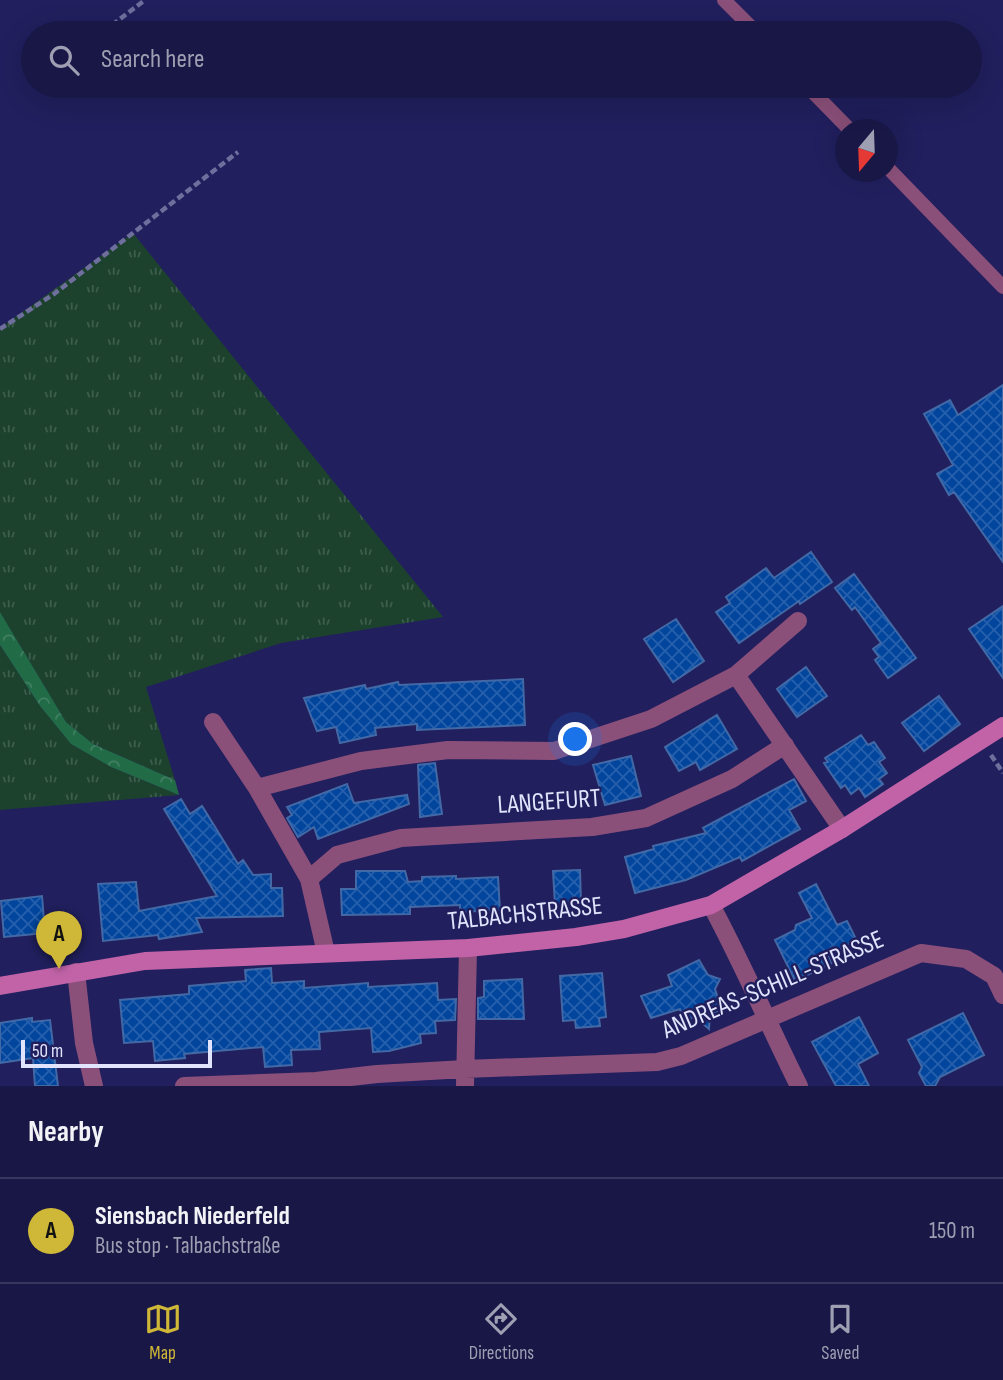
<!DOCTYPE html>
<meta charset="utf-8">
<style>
:root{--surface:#191746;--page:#22204d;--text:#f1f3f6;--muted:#9f9fb3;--line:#37365f;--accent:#cfb837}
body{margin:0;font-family:"Sofia Sans Condensed",sans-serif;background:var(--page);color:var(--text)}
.compass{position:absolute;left:835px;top:119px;width:63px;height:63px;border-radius:50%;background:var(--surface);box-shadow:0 7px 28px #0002;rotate:199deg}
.scale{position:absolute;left:21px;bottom:18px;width:191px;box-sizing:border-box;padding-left:7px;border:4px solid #e1e4fc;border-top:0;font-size:19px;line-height:24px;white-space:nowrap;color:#e1e4fc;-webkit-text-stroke:5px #211f5d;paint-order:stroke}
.you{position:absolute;left:576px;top:740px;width:24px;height:24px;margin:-18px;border:5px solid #fff;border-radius:50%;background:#1a73e8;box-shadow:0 0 0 10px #1a73e833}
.badge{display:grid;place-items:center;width:46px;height:46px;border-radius:50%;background:var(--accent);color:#111;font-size:23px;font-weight:700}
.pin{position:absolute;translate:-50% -58px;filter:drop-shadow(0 2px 4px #0008)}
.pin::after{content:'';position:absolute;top:37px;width:24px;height:21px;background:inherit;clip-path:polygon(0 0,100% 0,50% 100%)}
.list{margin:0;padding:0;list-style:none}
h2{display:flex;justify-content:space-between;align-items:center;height:91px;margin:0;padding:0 28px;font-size:30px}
h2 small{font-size:23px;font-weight:400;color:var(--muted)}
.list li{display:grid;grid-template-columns:46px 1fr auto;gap:21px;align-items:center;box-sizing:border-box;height:105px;padding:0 28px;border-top:2px solid var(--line)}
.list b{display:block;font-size:26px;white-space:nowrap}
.list p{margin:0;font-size:23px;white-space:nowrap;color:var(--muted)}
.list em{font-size:23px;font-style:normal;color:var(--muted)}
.icon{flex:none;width:38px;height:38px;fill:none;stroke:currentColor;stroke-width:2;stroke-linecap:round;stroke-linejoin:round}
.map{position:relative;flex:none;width:1003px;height:1086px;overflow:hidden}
.search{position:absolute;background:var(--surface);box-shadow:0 7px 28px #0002;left:21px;right:21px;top:21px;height:77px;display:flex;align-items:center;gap:18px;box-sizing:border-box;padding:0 24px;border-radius:38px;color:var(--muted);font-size:26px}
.sheet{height:196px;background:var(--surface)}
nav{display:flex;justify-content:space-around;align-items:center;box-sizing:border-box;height:98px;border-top:2px solid var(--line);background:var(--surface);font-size:19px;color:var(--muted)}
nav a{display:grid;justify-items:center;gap:4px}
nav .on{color:var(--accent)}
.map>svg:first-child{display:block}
.grass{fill:url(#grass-tufts)}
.forest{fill:url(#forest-crowns)}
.building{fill:url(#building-cross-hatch);stroke:#4269a6;stroke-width:2}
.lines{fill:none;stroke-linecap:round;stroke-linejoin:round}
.path{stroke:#6f6f9d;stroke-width:4.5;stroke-dasharray:7 3.5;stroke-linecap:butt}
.lane{stroke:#8b507a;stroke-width:14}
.street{stroke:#8b507a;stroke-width:18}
.secondary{stroke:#c263a8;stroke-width:18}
.labels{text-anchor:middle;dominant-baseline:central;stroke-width:5;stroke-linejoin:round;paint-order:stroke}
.street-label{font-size:26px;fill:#e1e4fc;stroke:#211f5d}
</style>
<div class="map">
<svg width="1003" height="1086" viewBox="0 0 1003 1086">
<defs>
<pattern id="grass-tufts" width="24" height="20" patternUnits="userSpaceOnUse" patternTransform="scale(1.75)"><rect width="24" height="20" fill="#1c422e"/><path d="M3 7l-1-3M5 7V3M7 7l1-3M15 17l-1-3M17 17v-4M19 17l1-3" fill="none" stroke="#3d5d4d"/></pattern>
<pattern id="forest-crowns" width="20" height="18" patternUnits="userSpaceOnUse" patternTransform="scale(1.75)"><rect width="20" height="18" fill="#216b47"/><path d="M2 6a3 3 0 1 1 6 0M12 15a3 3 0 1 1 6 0" fill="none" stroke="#418062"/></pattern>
<pattern id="building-cross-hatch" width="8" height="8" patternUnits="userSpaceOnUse" patternTransform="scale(1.75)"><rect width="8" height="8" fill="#01459d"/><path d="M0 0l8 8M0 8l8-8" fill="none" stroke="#2660ac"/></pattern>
</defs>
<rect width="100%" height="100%" fill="#211f5d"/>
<path class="grass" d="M 133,233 L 443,617 L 281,643 L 146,687 L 175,780 L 93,744 L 66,722 L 0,612 L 0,328 Z
M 0,645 L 40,706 L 71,744 L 111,767 L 179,795 L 0,810 Z"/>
<path class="forest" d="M 0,612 L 66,722 L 93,744 L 175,780 L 179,795 L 111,767 L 71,744 L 40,706 L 0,645 Z"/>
<path class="building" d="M 1003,385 L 1003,562 L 954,492 L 949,495 L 937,474 L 953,465 L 924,414 L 950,400 L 958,415 Z
M 811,552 L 832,582 L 800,604 L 799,601 L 739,643 L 716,612 L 730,603 L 726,597 L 766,568 L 774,578 Z
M 854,574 L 916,658 L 888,678 L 875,660 L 879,657 L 873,649 L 881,643 L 855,607 L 852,610 L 835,588 Z
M 1003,606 L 1003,678 L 969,629 Z
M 676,619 L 704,661 L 673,682 L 644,639 Z
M 806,667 L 827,696 L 797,717 L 777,689 Z
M 523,679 L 525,725 L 417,730 L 417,724 L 375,728 L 376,735 L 340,743 L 336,727 L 317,731 L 304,698 L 365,685 L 366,689 L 398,682 L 399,685 Z
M 939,696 L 960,724 L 924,751 L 902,723 Z
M 717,715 L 737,749 L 700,770 L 696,762 L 679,771 L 665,747 Z
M 861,735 L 868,745 L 874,742 L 885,758 L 879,762 L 887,773 L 879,779 L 883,784 L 865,797 L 859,788 L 851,794 L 845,785 L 841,788 L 824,763 L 828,762 L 825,758 Z
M 631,756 L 641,796 L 605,805 L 593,765 Z
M 435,763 L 442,814 L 420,817 L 418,765 Z
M 794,779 L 806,801 L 789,810 L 800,829 L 742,861 L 740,857 L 686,880 L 635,893 L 625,857 L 654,849 L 653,846 L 706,833 L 703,828 Z
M 347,784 L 354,803 L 407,795 L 409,804 L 318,839 L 314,827 L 298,837 L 287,818 L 292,815 L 287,807 Z
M 181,799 L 190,814 L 202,806 L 238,864 L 243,860 L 253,875 L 271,874 L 271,888 L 282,888 L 283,916 L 196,918 L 202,932 L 159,939 L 158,935 L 103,941 L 98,884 L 136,882 L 139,911 L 217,896 L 164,809 Z
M 580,870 L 581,905 L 555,905 L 553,871 Z
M 356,871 L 405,871 L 408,882 L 422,881 L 422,877 L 456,876 L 456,879 L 498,877 L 500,910 L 460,912 L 460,905 L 410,907 L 410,914 L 342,915 L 341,889 L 356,889 Z
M 816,884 L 837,925 L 847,921 L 857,941 L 828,955 L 832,963 L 795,981 L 775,940 L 795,930 L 796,925 L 812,918 L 799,893 Z
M 42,896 L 45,933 L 4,937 L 1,901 Z
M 699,960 L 708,975 L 720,979 L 715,989 L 722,1010 L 710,1013 L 709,1029 L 695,1017 L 684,1021 L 680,1009 L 651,1018 L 641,996 L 672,986 L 668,975 Z
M 271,968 L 272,983 L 304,981 L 304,988 L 368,983 L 368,987 L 437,983 L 438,1000 L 456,999 L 455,1020 L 435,1021 L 436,1033 L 420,1034 L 421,1043 L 389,1051 L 373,1052 L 371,1028 L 319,1032 L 320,1049 L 291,1050 L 292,1065 L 265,1067 L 263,1047 L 184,1054 L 185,1058 L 155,1061 L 153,1041 L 124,1043 L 120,1000 L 189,994 L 189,986 L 246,981 L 245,970 Z
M 602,973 L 606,1017 L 599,1018 L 600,1026 L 576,1028 L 575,1020 L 563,1021 L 560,976 Z
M 522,979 L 524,1019 L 478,1019 L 478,998 L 484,997 L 484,981 Z
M 963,1013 L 984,1055 L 940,1077 L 935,1086 L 926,1086 L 919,1073 L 922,1067 L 908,1040 Z
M 859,1017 L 878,1053 L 858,1064 L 869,1086 L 836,1086 L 812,1042 Z
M 32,1018 L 32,1022 L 50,1020 L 58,1086 L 35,1086 L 33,1058 L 0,1063 L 0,1023 Z"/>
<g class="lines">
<path class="path" d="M 112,25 L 145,0
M 0,329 L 54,294 L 238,152
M 991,755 L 1003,773"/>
<path class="lane" d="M 724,0 L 757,33
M 807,86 L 850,130
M 888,168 L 1003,287"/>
<path class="street" d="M 798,621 L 736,675 L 842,829
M 213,722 L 257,788 L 361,761 L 448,750 L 554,751 L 651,719 L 736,675
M 257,788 L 309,879 L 326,953
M 309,879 L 337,855 L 401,838 L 592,827 L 646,818 L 732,779 L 785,745
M 711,905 C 743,964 769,1026 799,1086
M 76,972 L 84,1043 L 94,1086
M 184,1086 L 316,1081 L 377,1074 L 465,1069 L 657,1062 L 681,1056 L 921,953 L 966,959 L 994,976 L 1003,995
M 465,1086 L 468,948"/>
<path class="secondary" d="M 0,986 L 145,961 L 468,948 L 576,937 L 624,929 L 711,905 L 842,829 L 1003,726"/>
</g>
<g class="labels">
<g class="street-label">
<text transform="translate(549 802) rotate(-4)">LANGEFURT</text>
<text transform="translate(525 914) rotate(-6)">TALBACHSTRASSE</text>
<text transform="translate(773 985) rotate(-23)">ANDREAS-SCHILL-STRASSE</text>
</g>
</g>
</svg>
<svg class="compass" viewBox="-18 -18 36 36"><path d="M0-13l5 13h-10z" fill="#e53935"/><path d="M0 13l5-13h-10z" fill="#9f9fb3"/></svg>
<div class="scale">50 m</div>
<div class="you"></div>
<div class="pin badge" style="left:59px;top:969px">A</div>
<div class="search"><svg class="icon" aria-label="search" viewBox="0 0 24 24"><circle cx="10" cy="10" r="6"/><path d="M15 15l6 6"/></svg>Search here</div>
</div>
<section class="sheet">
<h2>Nearby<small></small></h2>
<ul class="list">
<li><span class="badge">A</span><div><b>Siensbach Niederfeld</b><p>Bus stop · Talbachstraße</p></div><em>150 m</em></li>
</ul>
</section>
<nav>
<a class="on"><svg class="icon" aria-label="map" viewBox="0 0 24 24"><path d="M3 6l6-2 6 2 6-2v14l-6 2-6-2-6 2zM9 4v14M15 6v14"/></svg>Map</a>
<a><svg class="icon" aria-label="directions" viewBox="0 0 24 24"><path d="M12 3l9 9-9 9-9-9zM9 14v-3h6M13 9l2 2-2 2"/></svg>Directions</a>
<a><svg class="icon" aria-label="saved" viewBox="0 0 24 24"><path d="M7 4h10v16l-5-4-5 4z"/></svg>Saved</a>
</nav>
